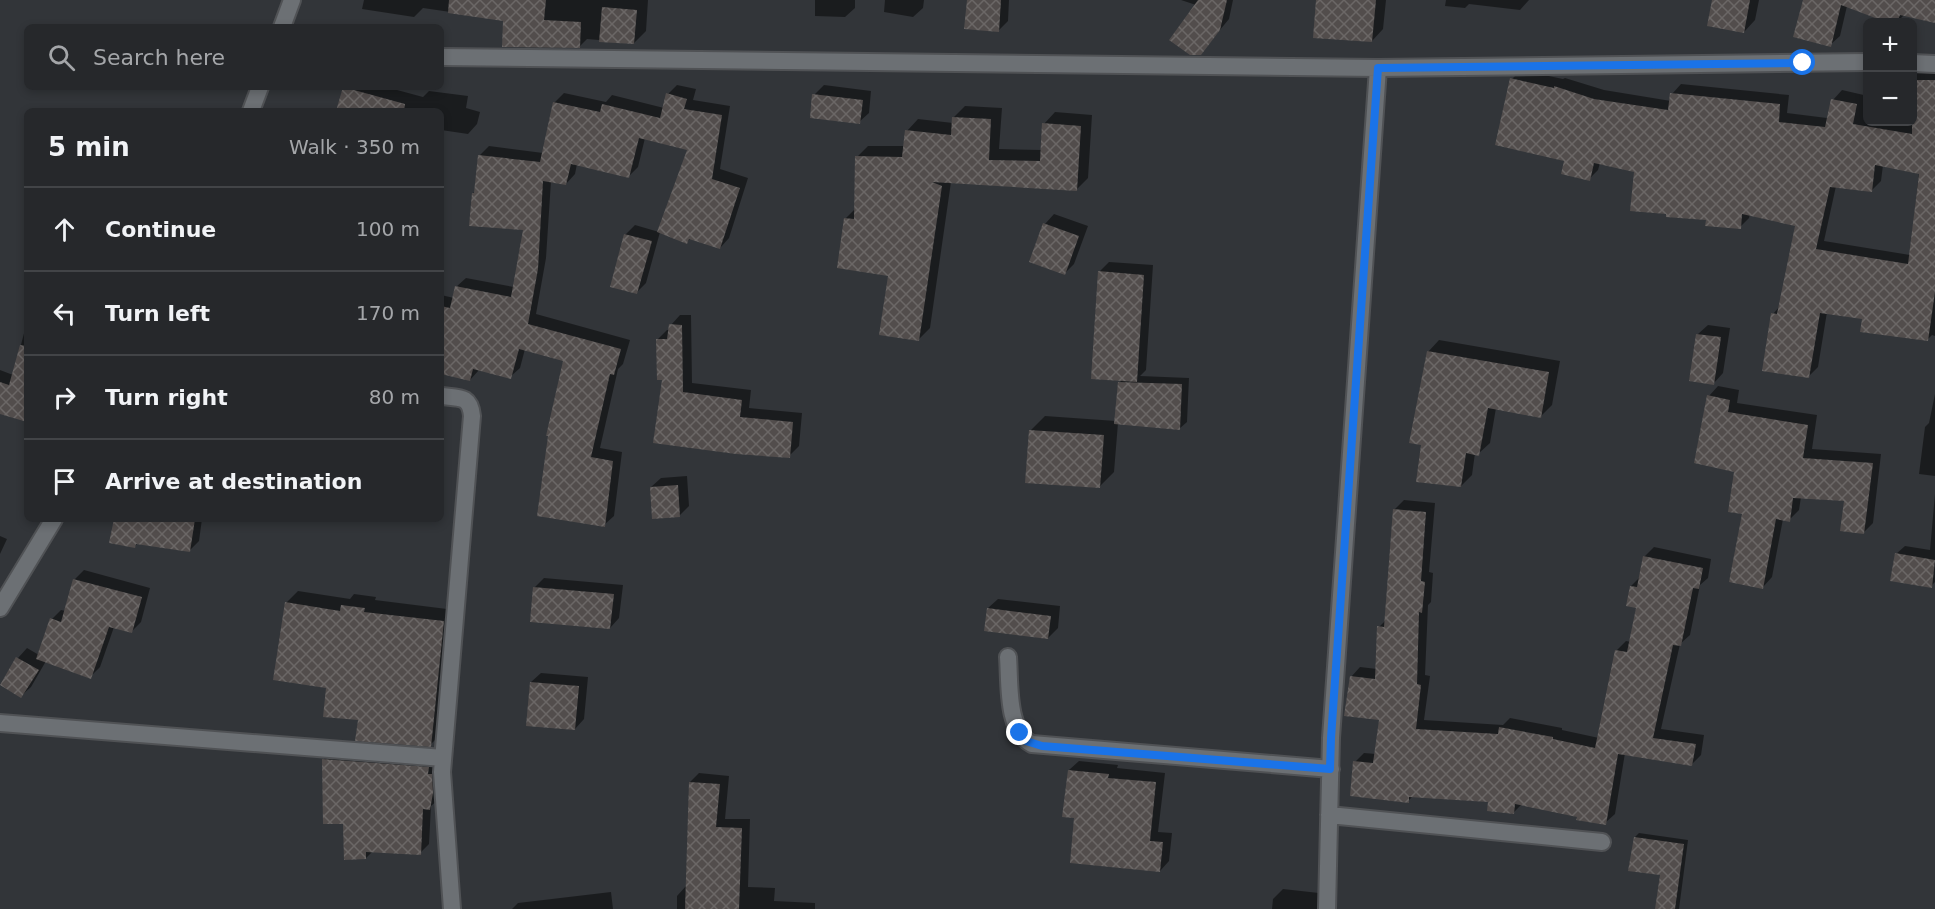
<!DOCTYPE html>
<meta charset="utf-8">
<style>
:root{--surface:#26282b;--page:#2e3033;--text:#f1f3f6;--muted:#a4a6a9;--line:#424447}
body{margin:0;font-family:"DejaVu Sans",sans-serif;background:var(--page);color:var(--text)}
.controls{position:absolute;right:18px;top:18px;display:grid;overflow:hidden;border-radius:9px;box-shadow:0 3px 9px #0003}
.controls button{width:54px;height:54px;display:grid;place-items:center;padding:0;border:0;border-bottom:2px solid var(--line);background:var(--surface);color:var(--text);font:30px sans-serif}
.stop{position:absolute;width:18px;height:18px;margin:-14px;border:4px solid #1a73e8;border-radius:50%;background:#fff}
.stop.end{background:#1a73e8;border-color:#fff;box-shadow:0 2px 6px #0008}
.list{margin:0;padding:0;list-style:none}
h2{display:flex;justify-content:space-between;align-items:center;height:78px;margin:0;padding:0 24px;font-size:26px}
h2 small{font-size:20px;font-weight:400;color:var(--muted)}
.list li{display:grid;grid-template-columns:39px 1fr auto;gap:18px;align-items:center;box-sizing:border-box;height:84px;padding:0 24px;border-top:2px solid var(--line)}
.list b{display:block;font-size:22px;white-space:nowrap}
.list em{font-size:20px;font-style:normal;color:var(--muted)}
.icon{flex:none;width:33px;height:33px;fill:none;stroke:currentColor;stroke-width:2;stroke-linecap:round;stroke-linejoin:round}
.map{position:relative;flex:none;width:1935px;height:909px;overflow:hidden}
.search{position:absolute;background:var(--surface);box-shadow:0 3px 9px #0003;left:24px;top:24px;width:420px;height:66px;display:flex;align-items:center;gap:15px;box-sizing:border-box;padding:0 21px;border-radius:9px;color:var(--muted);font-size:22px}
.panel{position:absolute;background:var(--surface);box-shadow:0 3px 9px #0003;left:24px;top:108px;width:420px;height:414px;border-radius:9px}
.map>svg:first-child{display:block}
.shadow{fill:#0007;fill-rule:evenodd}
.building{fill:url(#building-cross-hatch);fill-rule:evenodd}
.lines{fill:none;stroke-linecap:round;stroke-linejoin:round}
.minor-casing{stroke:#505255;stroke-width:20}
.tertiary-casing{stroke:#505255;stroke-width:20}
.minor{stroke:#6c7074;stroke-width:16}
.tertiary{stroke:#6c7074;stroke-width:16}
.route{stroke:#1a73e8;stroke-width:8}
</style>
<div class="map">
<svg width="1935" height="909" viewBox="0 0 1935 909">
<defs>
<pattern id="building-cross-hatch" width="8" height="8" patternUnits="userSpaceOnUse" patternTransform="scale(1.5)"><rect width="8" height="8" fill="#524d4c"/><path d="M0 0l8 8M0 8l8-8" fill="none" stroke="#6b6766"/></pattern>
</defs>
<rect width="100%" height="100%" fill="#323539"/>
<path class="shadow" d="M 364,0 L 648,0 L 646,31 L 634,43 L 587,39 L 579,47 L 505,20 L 423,8 L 414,17 L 362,9 Z
M 815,0 L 855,0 L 855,8 L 845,17 L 815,16 Z
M 885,0 L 924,0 L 923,8 L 913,17 L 884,12 Z
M 968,0 L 1009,0 L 1008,21 L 998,31 Z
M 1181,0 L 1233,0 L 1229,19 L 1200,54 L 1196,5 Z
M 1317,0 L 1386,0 L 1383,29 L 1372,41 Z
M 1446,0 L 1529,0 L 1520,10 L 1469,4 L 1465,8 L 1445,6 Z
M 1713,0 L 1759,0 L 1755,20 L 1744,32 Z
M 1804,0 L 1935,0 L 1935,22 L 1905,14 L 1897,22 L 1891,22 L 1847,6 L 1840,36 L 1830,45 Z
M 1521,70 L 1563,79 L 1565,78 L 1604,90 L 1671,101 L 1672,94 L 1681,84 L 1789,95 L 1787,113 L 1827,118 L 1833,100 L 1842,90 L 1868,96 L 1868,122 L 1912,122 L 1912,71 L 1935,72 L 1935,336 L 1932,335 L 1928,339 L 1864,318 L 1827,312 L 1818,367 L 1809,376 L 1773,314 L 1780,306 L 1797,225 L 1750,214 L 1749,218 L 1740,227 L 1707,218 L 1635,170 L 1600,163 L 1598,170 L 1589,179 L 1566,160 L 1512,79 ZM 1883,165 L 1919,172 L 1910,255 L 1824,241 L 1836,186 L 1872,190 L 1881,181 Z
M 677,85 L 696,89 L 693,100 L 730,106 L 720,169 L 748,178 L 729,238 L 720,248 L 691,238 L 687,242 L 660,232 L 646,283 L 636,293 L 625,235 L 635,225 L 659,232 L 689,149 L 645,138 L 638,167 L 629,176 L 577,164 L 575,174 L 566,184 L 551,181 L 546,258 L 536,314 L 630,340 L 623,364 L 618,369 L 600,448 L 622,452 L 614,516 L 604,525 L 565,360 L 525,349 L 520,368 L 510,377 L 479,370 L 470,380 L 441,373 L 441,295 L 454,298 L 456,287 L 466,278 L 514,287 L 524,229 L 473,193 L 476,191 L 479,156 L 489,146 L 543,153 L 554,103 L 564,93 L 606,102 L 612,95 L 664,108 L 668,94 Z
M 824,85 L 871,91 L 869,113 L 859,122 L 814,95 Z
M 345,87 L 386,87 L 423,97 L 429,91 L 468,96 L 466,108 L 480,112 L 477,124 L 468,134 L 441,130 L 441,111 L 338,111 Z
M 965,106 L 1002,108 L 999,149 L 1042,150 L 1044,124 L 1055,112 L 1092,115 L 1088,178 L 1076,190 L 951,182 L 930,328 L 918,340 L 890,275 L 846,218 L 856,208 L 857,157 L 868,146 L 905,146 L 907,131 L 918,119 L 953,123 L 954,117 Z
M 1054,214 L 1088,226 L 1074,264 L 1065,273 L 1031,261 L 1045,224 Z
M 1109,262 L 1153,265 L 1146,370 L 1140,376 L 1189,378 L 1187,422 L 1179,429 L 1118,423 L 1114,472 L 1099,487 L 1031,430 L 1045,416 L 1116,421 L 1119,383 L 1123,379 L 1099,272 Z
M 680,315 L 691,315 L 692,383 L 751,390 L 749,408 L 802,413 L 799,446 L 789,456 L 736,452 L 663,378 L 657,340 L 667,330 L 670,330 L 671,325 Z
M 27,322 L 27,421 L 0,413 L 0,370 L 13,375 Z
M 1708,325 L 1730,328 L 1723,373 L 1714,383 L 1698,334 Z
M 1439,340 L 1560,361 L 1552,405 L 1541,416 L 1496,408 L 1490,443 L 1478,454 L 1475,453 L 1472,475 L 1461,486 L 1422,444 L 1428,352 Z
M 1718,386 L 1739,390 L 1737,403 L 1817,415 L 1812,449 L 1881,454 L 1873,523 L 1864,532 L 1845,500 L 1801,497 L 1799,510 L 1789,520 L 1783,519 L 1772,577 L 1763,587 L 1744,513 L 1736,471 L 1709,396 Z
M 1935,394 L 1935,476 L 1919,474 L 1925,427 L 1929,423 Z
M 687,476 L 689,506 L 679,516 L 651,487 L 661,478 Z
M 1935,494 L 1935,582 L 1931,586 L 1896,554 L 1905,546 L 1930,550 Z
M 1404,500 L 1435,503 L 1429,572 L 1433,573 L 1431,602 L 1428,605 L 1425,675 L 1430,676 L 1424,720 L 1503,725 L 1510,718 L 1562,728 L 1562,730 L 1599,738 L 1616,651 L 1626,641 L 1631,642 L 1638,607 L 1631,586 L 1640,577 L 1644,557 L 1654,547 L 1711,559 L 1708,578 L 1700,585 L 1690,635 L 1680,644 L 1661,729 L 1704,735 L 1701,755 L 1692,764 L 1625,753 L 1615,814 L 1605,823 L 1522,804 L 1513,813 L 1490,801 L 1413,796 L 1408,801 L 1355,762 L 1364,753 L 1376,754 L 1380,719 L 1351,677 L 1360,667 L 1377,669 L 1379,627 L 1386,620 L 1394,510 Z
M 115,519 L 202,519 L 199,541 L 190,550 L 138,543 L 134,547 Z
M 0,536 L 7,539 L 0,554 Z
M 84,570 L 150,588 L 141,622 L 132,631 L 114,627 L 100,667 L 90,677 L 46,661 L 31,687 L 21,696 L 1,684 L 18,658 L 27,648 L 39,655 L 52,619 L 61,610 L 66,611 L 74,580 Z
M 544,578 L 623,585 L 619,618 L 610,628 L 534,588 Z
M 298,591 L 350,599 L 354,594 L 376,597 L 375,600 L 455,610 L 442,733 L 430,745 L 360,718 L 327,687 L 286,603 Z
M 998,599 L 1060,606 L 1058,628 L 1048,638 L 988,608 Z
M 541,673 L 588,677 L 584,719 L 575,729 L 531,682 Z
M 332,750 L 436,765 L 439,799 L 431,806 L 429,844 L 420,853 L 373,851 L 366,858 L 345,823 L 323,760 Z
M 1079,761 L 1118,765 L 1117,768 L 1165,773 L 1158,832 L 1172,833 L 1169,861 L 1160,871 L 1069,770 Z
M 699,773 L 729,776 L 725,819 L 750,819 L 748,887 L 775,888 L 774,901 L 815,903 L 815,909 L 677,909 L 677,896 L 686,886 L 690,782 Z
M 1639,833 L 1688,840 L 1679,909 L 1657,909 L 1661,874 L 1635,837 Z
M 1283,889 L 1319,893 L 1317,909 L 1272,909 L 1273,899 Z
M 611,892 L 613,909 L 512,909 L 518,903 Z"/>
<path class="building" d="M 449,0 L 546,0 L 544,20 L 581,22 L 580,48 L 502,47 L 503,21 L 448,13 Z
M 967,0 L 1001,0 L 999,32 L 964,29 Z
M 1198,0 L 1227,0 L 1220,30 L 1201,55 L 1190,55 L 1169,40 Z
M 1316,0 L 1376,0 L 1372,42 L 1313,38 Z
M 1712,0 L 1750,0 L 1744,33 L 1707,26 Z
M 1803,0 L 1935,0 L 1935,23 L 1900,15 L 1897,22 L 1886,22 L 1841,5 L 1831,47 L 1793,37 Z
M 602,7 L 637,10 L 634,44 L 599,42 Z
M 1510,78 L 1554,88 L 1554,86 L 1594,99 L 1668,110 L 1670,93 L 1780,104 L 1779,122 L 1825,127 L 1831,99 L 1857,104 L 1853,124 L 1912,134 L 1912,80 L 1935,80 L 1935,292 L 1928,341 L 1860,332 L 1862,319 L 1820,313 L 1809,378 L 1762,371 L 1771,313 L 1777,314 L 1795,226 L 1742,214 L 1741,229 L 1705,226 L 1706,220 L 1666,217 L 1666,214 L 1630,211 L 1634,172 L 1594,163 L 1590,181 L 1561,174 L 1564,161 L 1495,145 ZM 1875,165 L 1919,174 L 1908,264 L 1816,249 L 1830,187 L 1872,192 Z
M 343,87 L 405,104 L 404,111 L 336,111 Z
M 666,93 L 687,99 L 684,109 L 722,115 L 712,179 L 740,188 L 720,249 L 689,239 L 687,244 L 657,232 L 687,150 L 639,138 L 629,178 L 571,164 L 566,185 L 543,181 L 538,269 L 528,324 L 621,349 L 614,375 L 610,374 L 591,457 L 613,461 L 605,527 L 537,516 L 548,436 L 546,436 L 563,361 L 519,349 L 511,379 L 473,369 L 470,381 L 441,374 L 441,306 L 450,308 L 455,286 L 511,297 L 523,230 L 469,226 L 472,193 L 474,193 L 478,155 L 540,162 L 553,102 L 600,112 L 602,104 L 660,118 Z
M 812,94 L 863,100 L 860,124 L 810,118 Z
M 952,117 L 991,119 L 989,160 L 1040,161 L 1042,123 L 1081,126 L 1077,191 L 932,182 L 942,186 L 919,341 L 879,335 L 888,276 L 837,268 L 844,218 L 854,219 L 855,156 L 902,157 L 905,130 L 951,135 Z
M 1043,223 L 1079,236 L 1065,275 L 1029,262 Z
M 624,234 L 652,241 L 637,294 L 610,287 Z
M 1098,271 L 1144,275 L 1137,382 L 1091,379 Z
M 669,324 L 682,325 L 683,392 L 742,400 L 740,417 L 793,422 L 790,458 L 736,454 L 653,443 L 662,380 L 657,380 L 656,339 L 667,339 Z
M 1696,334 L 1721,337 L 1714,385 L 1689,381 Z
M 20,345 L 27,346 L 27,422 L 0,414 L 0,382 L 9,385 Z
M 1427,351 L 1549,372 L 1541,418 L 1488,408 L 1479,456 L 1466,453 L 1461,487 L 1416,482 L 1421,445 L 1409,443 Z
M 1118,382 L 1182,384 L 1180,430 L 1114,424 Z
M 1707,395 L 1730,400 L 1728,412 L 1808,425 L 1803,458 L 1873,463 L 1864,534 L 1840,531 L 1844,501 L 1793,498 L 1790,522 L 1776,519 L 1763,589 L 1729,582 L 1742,514 L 1728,512 L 1734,472 L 1694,463 Z
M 1029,430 L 1104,435 L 1100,488 L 1025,483 Z
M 678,485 L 680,517 L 652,519 L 650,487 Z
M 1393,509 L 1426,512 L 1421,581 L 1425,582 L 1422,613 L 1419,612 L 1417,684 L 1421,685 L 1416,729 L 1498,734 L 1499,727 L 1553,737 L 1553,739 L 1595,748 L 1615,650 L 1627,652 L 1636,608 L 1626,606 L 1630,586 L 1637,587 L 1643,556 L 1703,568 L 1699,589 L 1693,588 L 1681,646 L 1673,645 L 1653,738 L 1696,744 L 1692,766 L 1618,754 L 1606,825 L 1576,820 L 1577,817 L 1515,804 L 1514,814 L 1487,811 L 1488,802 L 1409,797 L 1409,803 L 1350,796 L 1353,761 L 1373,763 L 1379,720 L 1344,716 L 1350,676 L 1375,679 L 1377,626 L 1384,627 Z
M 114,519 L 195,519 L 190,552 L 136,544 L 135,548 L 109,543 Z
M 1895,553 L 1935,560 L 1932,588 L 1890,581 Z
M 73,579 L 142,597 L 132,633 L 109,627 L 91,679 L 36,659 L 50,618 L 61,622 Z
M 533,587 L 614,594 L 610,629 L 530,622 Z
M 285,602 L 340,611 L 341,605 L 365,608 L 364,612 L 444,621 L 431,747 L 355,741 L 358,720 L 323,717 L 326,688 L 273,680 Z
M 987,608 L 1051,616 L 1048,639 L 984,631 Z
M 16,657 L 39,670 L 21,698 L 0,685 Z
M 530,682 L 579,686 L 575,730 L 526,726 Z
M 322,759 L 429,767 L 428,774 L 432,774 L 433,793 L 430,810 L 423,809 L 421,855 L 366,852 L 366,859 L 344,860 L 343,824 L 323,824 Z
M 1068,770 L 1109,774 L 1108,778 L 1156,782 L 1150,841 L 1163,842 L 1160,872 L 1070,863 L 1074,818 L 1062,817 Z
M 689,782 L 720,784 L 716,827 L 742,828 L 739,909 L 685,909 Z
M 1634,837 L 1684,844 L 1675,909 L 1655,909 L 1660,875 L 1628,871 Z"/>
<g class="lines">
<g class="minor-casing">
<path id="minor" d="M 441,57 L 1378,68 L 1868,62
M 1912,63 L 1935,64
M 441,396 C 459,398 470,395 472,416 L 442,772 L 452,909
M 1008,657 C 1010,682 1006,731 1032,744 L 1331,769
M 0,723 L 443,758
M 1329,815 L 1602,842
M 1327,909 L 1331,738 L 1378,68"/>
</g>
<g class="tertiary-casing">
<path id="tertiary" d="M 282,27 L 292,0
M 251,111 L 260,87
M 0,608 L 54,519"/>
</g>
<use href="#minor" class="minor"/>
<use href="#tertiary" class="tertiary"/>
</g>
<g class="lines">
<path class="route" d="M 1020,733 L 1026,741 L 1042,746 L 1330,769 L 1331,738 L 1378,68 L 1803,63"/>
</g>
</svg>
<div class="controls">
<button>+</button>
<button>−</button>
</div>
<div class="stop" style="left:1803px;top:63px"></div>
<div class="stop end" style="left:1020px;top:733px"></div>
<div class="search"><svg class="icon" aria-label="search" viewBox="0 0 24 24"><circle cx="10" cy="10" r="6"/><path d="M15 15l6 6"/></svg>Search here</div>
<section class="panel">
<h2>5 min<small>Walk · 350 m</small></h2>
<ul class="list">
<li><svg class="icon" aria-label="ahead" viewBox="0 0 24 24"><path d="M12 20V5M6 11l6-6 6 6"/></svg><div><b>Continue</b></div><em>100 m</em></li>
<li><svg class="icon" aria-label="left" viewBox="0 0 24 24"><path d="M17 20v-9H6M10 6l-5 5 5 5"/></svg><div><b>Turn left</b></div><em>170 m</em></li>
<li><svg class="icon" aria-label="right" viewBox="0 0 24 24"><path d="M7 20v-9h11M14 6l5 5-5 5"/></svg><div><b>Turn right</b></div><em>80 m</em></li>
<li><svg class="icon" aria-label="arrive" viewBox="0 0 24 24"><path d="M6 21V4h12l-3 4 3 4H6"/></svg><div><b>Arrive at destination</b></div></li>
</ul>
</section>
</div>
